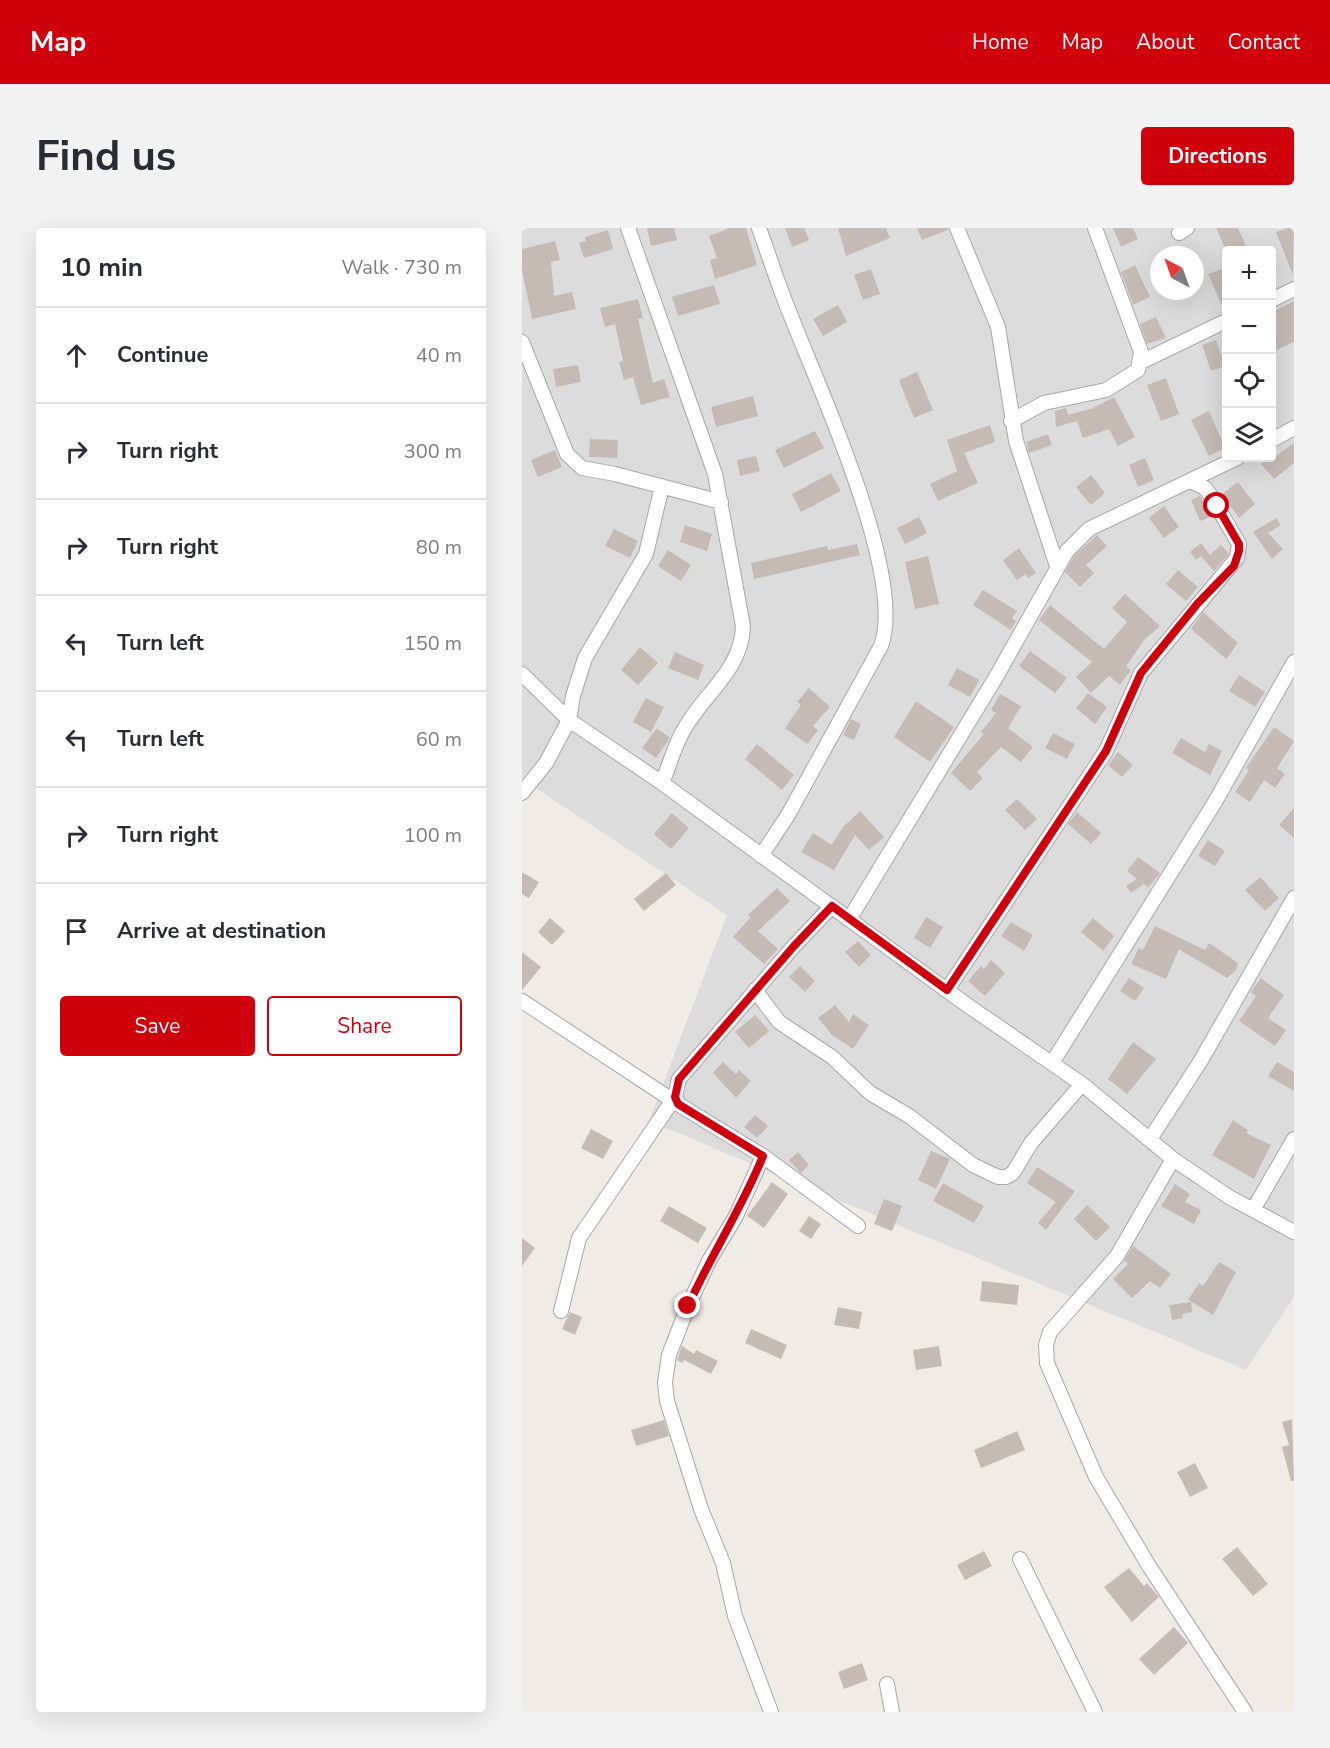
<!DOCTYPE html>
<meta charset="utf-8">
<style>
:root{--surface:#fff;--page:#f2f2f3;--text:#2b2b33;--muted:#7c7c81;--line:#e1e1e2;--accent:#cf000c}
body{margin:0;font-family:"Nunito Sans",sans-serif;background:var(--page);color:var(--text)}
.controls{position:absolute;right:18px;top:18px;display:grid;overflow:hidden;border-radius:6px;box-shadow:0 6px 24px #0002}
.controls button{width:54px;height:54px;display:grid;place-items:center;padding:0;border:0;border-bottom:2px solid var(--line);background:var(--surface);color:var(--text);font:30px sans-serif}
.compass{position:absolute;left:628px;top:18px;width:54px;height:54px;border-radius:50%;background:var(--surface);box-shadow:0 6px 24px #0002;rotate:319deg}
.stop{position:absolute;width:18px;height:18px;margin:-14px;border:4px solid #cf000c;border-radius:50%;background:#fff}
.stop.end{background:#cf000c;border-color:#fff;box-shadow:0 2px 6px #0008}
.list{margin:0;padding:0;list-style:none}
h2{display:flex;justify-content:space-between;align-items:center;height:78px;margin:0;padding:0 24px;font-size:26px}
h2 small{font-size:20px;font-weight:400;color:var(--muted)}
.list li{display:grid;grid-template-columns:39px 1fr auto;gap:18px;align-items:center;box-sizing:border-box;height:96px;padding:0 24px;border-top:2px solid var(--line)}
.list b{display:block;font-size:22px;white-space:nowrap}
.list em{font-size:20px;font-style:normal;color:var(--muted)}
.actions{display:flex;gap:12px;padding:18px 24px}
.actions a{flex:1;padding:14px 0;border:2px solid var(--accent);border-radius:6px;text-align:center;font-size:21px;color:var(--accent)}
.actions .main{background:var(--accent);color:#fff}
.icon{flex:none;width:33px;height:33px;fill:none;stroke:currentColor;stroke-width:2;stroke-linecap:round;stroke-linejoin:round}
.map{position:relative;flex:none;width:772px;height:1484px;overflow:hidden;border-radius:6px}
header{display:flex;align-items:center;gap:36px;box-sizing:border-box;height:84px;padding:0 30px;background:var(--accent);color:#fff}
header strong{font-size:28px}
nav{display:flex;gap:33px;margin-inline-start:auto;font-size:21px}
.intro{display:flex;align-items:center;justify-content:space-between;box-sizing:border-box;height:144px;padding:0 36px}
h1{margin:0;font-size:42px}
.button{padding:15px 27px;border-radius:6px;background:var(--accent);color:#fff;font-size:21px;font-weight:700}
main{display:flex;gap:36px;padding:0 36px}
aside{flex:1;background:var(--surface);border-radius:6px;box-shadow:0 6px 24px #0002}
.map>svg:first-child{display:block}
.residential{fill:#dddcdc;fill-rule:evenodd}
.building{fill:#c5bbb4}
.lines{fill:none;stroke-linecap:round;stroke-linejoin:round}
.street-casing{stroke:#a6a6a6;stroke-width:16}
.street{stroke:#fff;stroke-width:14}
.route{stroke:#cf000c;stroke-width:8}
</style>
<header>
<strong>Map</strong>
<nav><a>Home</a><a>Map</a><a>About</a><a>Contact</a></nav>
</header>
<div class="intro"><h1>Find us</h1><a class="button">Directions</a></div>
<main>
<aside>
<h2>10 min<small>Walk · 730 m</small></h2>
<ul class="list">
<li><svg class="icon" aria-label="ahead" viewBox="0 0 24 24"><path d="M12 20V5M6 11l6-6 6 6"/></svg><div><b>Continue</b></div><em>40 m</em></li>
<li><svg class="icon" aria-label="right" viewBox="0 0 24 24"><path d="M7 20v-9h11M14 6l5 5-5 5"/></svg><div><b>Turn right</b></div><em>300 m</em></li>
<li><svg class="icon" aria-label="right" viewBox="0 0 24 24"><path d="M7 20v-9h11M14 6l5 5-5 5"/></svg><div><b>Turn right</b></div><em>80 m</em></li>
<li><svg class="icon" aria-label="left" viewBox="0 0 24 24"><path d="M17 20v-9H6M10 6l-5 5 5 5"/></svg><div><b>Turn left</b></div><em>150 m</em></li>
<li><svg class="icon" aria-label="left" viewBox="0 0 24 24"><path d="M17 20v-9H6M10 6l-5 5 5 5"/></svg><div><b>Turn left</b></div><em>60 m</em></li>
<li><svg class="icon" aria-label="right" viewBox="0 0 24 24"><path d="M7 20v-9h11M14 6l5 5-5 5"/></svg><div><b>Turn right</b></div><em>100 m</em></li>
<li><svg class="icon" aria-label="arrive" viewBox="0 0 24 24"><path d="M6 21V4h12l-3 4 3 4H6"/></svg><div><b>Arrive at destination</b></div></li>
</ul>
<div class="actions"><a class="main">Save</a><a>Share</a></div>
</aside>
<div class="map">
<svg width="772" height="1484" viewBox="0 0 772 1484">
<rect width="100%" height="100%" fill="#f0ece5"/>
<path class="residential" d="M 0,0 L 772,0 L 772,1069 L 724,1142 L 127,893 L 205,687 L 0,551 ZM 704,22 L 750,22 L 750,230 L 704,230 ZM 637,27 L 673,27 L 673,63 L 637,63 Z"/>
<path class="building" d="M 125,0 L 152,0 L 155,12 L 129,18 Z
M 208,0 L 224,0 L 235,37 L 193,51 L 188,32 L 195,30 L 187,8 Z
M 263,0 L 282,0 L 287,12 L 270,19 Z
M 316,0 L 364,0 L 368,10 L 324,28 Z
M 395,0 L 426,0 L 426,2 L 400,12 Z
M 591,0 L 611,0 L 616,11 L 599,19 Z
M 694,0 L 716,0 L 725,20 L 704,22 Z
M 766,0 L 772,0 L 771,47 L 754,4 Z
M 86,2 L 91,21 L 62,30 L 57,15 L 64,13 L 63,9 Z
M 33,13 L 38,32 L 29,34 L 32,68 L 50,64 L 54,81 L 10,91 L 0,42 L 0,21 Z
M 613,37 L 628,69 L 611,77 L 599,44 Z
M 705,39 L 705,84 L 703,84 L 686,46 Z
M 349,41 L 358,66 L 341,72 L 332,47 Z
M 192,57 L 198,76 L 156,88 L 150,69 Z
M 116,71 L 121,90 L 116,91 L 131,155 L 142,151 L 148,169 L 119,177 L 111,149 L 102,152 L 97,134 L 101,133 L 93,96 L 83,99 L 78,80 Z
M 772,73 L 772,114 L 750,124 L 750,84 Z
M 316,77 L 325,94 L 301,108 L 291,91 Z
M 634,89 L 644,110 L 625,116 L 618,96 Z
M 694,112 L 703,138 L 689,143 L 680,117 Z
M 56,137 L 59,154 L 34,159 L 31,141 Z
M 395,144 L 411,182 L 392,190 L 377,152 Z
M 644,150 L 657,186 L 639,193 L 625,157 Z
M 231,168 L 236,188 L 194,199 L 189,179 Z
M 592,169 L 613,209 L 596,218 L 587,201 L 561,210 L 555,193 L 534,199 L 533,183 L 544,180 L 546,187 L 571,180 Z
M 687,183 L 703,220 L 687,228 L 669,192 Z
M 468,197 L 473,214 L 442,225 L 456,255 L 416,273 L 408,256 L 435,243 L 425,212 Z
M 293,203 L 302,220 L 262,240 L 253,222 Z
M 526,206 L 530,217 L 507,225 L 504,214 Z
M 68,211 L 96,212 L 95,230 L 67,229 Z
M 772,215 L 772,235 L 752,251 L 739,236 L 751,226 L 754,228 Z
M 33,222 L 40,239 L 16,249 L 9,232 Z
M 234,228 L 238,243 L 218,248 L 215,232 Z
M 623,230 L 632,252 L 616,259 L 607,237 Z
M 309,245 L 319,263 L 279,284 L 270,266 Z
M 569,247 L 583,265 L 569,277 L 554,259 Z
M 716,254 L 733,276 L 717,290 L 700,266 Z
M 678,268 L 690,288 L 678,293 L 669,272 Z
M 642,278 L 657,299 L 642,310 L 627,290 Z
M 397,289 L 405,305 L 383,316 L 375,300 Z
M 754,290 L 759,297 L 746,305 L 761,321 L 750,331 L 731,304 Z
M 163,297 L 190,306 L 185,323 L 158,314 Z
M 92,301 L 116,313 L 108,330 L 83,318 Z
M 575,307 L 585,318 L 564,337 L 572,345 L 558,359 L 543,344 L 552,328 Z
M 679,315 L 688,327 L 699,317 L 707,326 L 692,343 L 679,328 L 674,332 L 668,324 Z
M 335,316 L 338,327 L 232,351 L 229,335 L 305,318 L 306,322 Z
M 497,320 L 514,345 L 506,350 L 504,346 L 495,352 L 481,332 Z
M 146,322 L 169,337 L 159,353 L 136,338 Z
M 406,328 L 417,376 L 393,381 L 383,334 Z
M 656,342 L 676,359 L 664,373 L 644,356 Z
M 461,362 L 495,383 L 490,390 L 494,393 L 489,402 L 451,377 Z
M 603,366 L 638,398 L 623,411 L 604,438 L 609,442 L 598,457 L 587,448 L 569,465 L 554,449 L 570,434 L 517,392 L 528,377 L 582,421 L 605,394 L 590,380 Z
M 681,384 L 716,415 L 704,431 L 669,401 Z
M 118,419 L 136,435 L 116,457 L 99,442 Z
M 508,423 L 545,450 L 533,465 L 497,438 Z
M 153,424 L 182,437 L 176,452 L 146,440 Z
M 435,440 L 457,452 L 448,469 L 426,457 Z
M 717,447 L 743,464 L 733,479 L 707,463 Z
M 287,460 L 308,479 L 291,498 L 296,502 L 285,516 L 263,500 L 279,477 L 275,474 Z
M 566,465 L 585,479 L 573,496 L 554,480 Z
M 478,466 L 499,478 L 486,500 L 511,519 L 499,534 L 479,519 L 455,544 L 461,550 L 448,563 L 429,545 L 462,506 L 459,504 L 474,485 L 469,482 Z
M 124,470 L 142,479 L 129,504 L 111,494 Z
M 394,473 L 432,499 L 408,534 L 372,509 Z
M 329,491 L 339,496 L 332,512 L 321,507 Z
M 752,499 L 772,513 L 755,540 L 763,546 L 753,560 L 742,552 L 728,574 L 713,564 L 727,542 L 724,540 Z
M 135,500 L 148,510 L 134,530 L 120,520 Z
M 531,505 L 553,516 L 545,531 L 523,520 Z
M 659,510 L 683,524 L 687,516 L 700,523 L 688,547 L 650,525 Z
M 235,516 L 272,547 L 260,562 L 223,531 Z
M 596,524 L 611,537 L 600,549 L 586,537 Z
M 495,571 L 515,591 L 503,602 L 483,582 Z
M 772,580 L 772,610 L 757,597 Z
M 338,583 L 362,609 L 347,622 L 333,607 L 312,642 L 279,624 L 291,605 L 310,617 L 321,599 Z
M 555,584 L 579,605 L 569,616 L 546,596 Z
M 150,585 L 167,600 L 149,621 L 132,606 Z
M 686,612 L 703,623 L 693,638 L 676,628 Z
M 616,629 L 638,645 L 626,660 L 622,656 L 609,665 L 604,658 L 615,651 L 605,643 Z
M 0,644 L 17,654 L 7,670 L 0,666 Z
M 144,645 L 154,657 L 122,683 L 112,671 Z
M 738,649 L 757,670 L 743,683 L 723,662 Z
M 255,660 L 268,673 L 236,703 L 256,721 L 242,736 L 211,709 L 228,690 L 226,687 Z
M 404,689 L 421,699 L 408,720 L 392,710 Z
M 28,690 L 43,703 L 30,717 L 16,704 Z
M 571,690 L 592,708 L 581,723 L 559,704 Z
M 489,694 L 511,707 L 502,723 L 479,708 Z
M 633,698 L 683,722 L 687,715 L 716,735 L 714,742 L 705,750 L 657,721 L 644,751 L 609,736 L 617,720 L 621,722 Z
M 336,713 L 349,727 L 337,739 L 323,724 Z
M 0,724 L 19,739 L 0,762 Z
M 469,732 L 483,745 L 463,768 L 446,753 L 459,738 L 462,741 Z
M 278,738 L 293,753 L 283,764 L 267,749 Z
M 607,750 L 622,760 L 613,773 L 598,763 Z
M 739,750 L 762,767 L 746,790 L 764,802 L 753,818 L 717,793 L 734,768 L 729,764 Z
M 313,777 L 327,794 L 331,786 L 347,797 L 331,821 L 310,807 L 296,790 Z
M 233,787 L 247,803 L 227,820 L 213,804 Z
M 611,814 L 634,831 L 605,866 L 586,851 Z
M 201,834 L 214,846 L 217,842 L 229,853 L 214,870 L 191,845 Z
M 755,834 L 772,844 L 772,863 L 746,848 Z
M 233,887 L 246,898 L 235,910 L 222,899 Z
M 711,892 L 726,902 L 724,905 L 749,917 L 732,951 L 690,927 Z
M 69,901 L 91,913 L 81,931 L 59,920 Z
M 409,923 L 428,931 L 414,961 L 396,952 Z
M 276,924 L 287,937 L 279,945 L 267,932 Z
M 515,939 L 553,963 L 524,1002 L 516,995 L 534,974 L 505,955 Z
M 250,954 L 266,966 L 242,1000 L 225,988 Z
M 421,955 L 462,978 L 452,995 L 411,973 Z
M 653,956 L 668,966 L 663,974 L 679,982 L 672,996 L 639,978 Z
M 362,971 L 380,978 L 370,1003 L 352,996 Z
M 565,977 L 588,999 L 574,1013 L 552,991 Z
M 147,978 L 185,1000 L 176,1015 L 138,993 Z
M 287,988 L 299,996 L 289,1011 L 277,1003 Z
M 0,1010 L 13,1020 L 0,1038 Z
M 611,1018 L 649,1046 L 638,1060 L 628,1053 L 610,1070 L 591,1051 L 606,1036 L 602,1033 Z
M 697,1034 L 714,1044 L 691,1087 L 666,1072 L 677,1055 L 681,1058 Z
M 460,1053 L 497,1057 L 495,1077 L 458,1073 Z
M 669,1074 L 670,1084 L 660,1086 L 661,1090 L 650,1092 L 647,1077 Z
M 316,1079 L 340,1084 L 337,1101 L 312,1097 Z
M 48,1084 L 60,1089 L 53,1107 L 40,1101 Z
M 229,1101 L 265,1117 L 259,1131 L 223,1115 Z
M 160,1118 L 172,1126 L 174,1122 L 196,1133 L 189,1146 L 162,1132 L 160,1135 L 155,1132 Z
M 417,1118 L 420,1138 L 394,1142 L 391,1122 Z
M 770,1191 L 772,1253 L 769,1253 L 760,1219 L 767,1217 L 760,1194 Z
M 142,1192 L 147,1208 L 114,1218 L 109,1202 Z
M 495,1203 L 503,1222 L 459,1240 L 452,1222 Z
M 673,1235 L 686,1260 L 668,1269 L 655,1244 Z
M 715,1319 L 746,1356 L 731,1368 L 700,1331 Z
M 462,1323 L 470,1338 L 443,1352 L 435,1337 Z
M 607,1340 L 622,1358 L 625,1355 L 637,1369 L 610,1394 L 582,1359 Z
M 652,1399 L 666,1415 L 632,1447 L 617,1431 Z
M 340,1435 L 346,1452 L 322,1461 L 316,1444 Z"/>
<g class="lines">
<g class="street-casing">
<path id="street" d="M 106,0 L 193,246 L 221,398 C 220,441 184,464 164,498 C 153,515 148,536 140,555
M 237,0 C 245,22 252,44 260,65 C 288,142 386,345 359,418 L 266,587 L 239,628
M 435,0 L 476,99 L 494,213 L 535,338
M 657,5 L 665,0
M 750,72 L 772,61
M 0,114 L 45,226 L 60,240 L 93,246 L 199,274
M 619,134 L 704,93
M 489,193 L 522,175 L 584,162 L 616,142 L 619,124 L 573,0
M 750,212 L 772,200
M 0,446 L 47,492 L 140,555 L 445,777 L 560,856 L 651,931 L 707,969 L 772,1004
M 0,565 L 24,535 L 47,492 L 51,468 L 63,430 L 124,326 L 140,258
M 310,678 L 272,718 L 157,851 L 153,869 L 156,876 L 241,928 L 336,998
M 328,690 L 474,449 L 545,323 L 567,301 L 715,230
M 233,762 L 257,794 L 310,829 L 348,865 L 387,888 L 451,937 L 476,949 L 484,949 L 491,945 L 509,915 L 560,856
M 425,762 L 584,523 L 619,445 L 715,330 L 717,316 L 689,268 L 683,260 L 668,253
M 0,773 L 156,876
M 530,835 L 693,574 L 772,434
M 628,911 L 678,834 L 772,670
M 241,928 L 214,988 L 188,1031 L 166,1078 L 147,1127 L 143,1154 L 145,1173 L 179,1281 L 201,1335 L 213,1388 L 249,1484
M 651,931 L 595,1028 L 528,1104 L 524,1117 L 525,1135 L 574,1249 L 627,1338 L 723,1484
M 731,982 L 772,911
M 39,1083 L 57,1010 L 153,869
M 498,1331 L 573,1484
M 365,1456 L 370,1484"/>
</g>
<use href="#street" class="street"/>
</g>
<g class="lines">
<path class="route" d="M 166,1078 C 189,1027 220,980 241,928 L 156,876 L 153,869 L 157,851 L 272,718 L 310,678 L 425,762 L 584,523 L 619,445 L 676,375 L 712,338 L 717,323 L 717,316 L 695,278"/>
</g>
</svg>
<div class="controls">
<button>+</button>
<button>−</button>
<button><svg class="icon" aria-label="locate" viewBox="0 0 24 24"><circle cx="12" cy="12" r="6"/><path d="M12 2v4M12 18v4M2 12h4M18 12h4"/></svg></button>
<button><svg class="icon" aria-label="layers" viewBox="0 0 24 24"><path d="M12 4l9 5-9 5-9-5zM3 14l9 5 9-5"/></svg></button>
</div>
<svg class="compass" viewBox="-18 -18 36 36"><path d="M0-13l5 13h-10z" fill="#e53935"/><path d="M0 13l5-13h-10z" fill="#7c7c81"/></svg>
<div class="stop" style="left:695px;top:278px"></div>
<div class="stop end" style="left:166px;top:1078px"></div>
</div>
</main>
